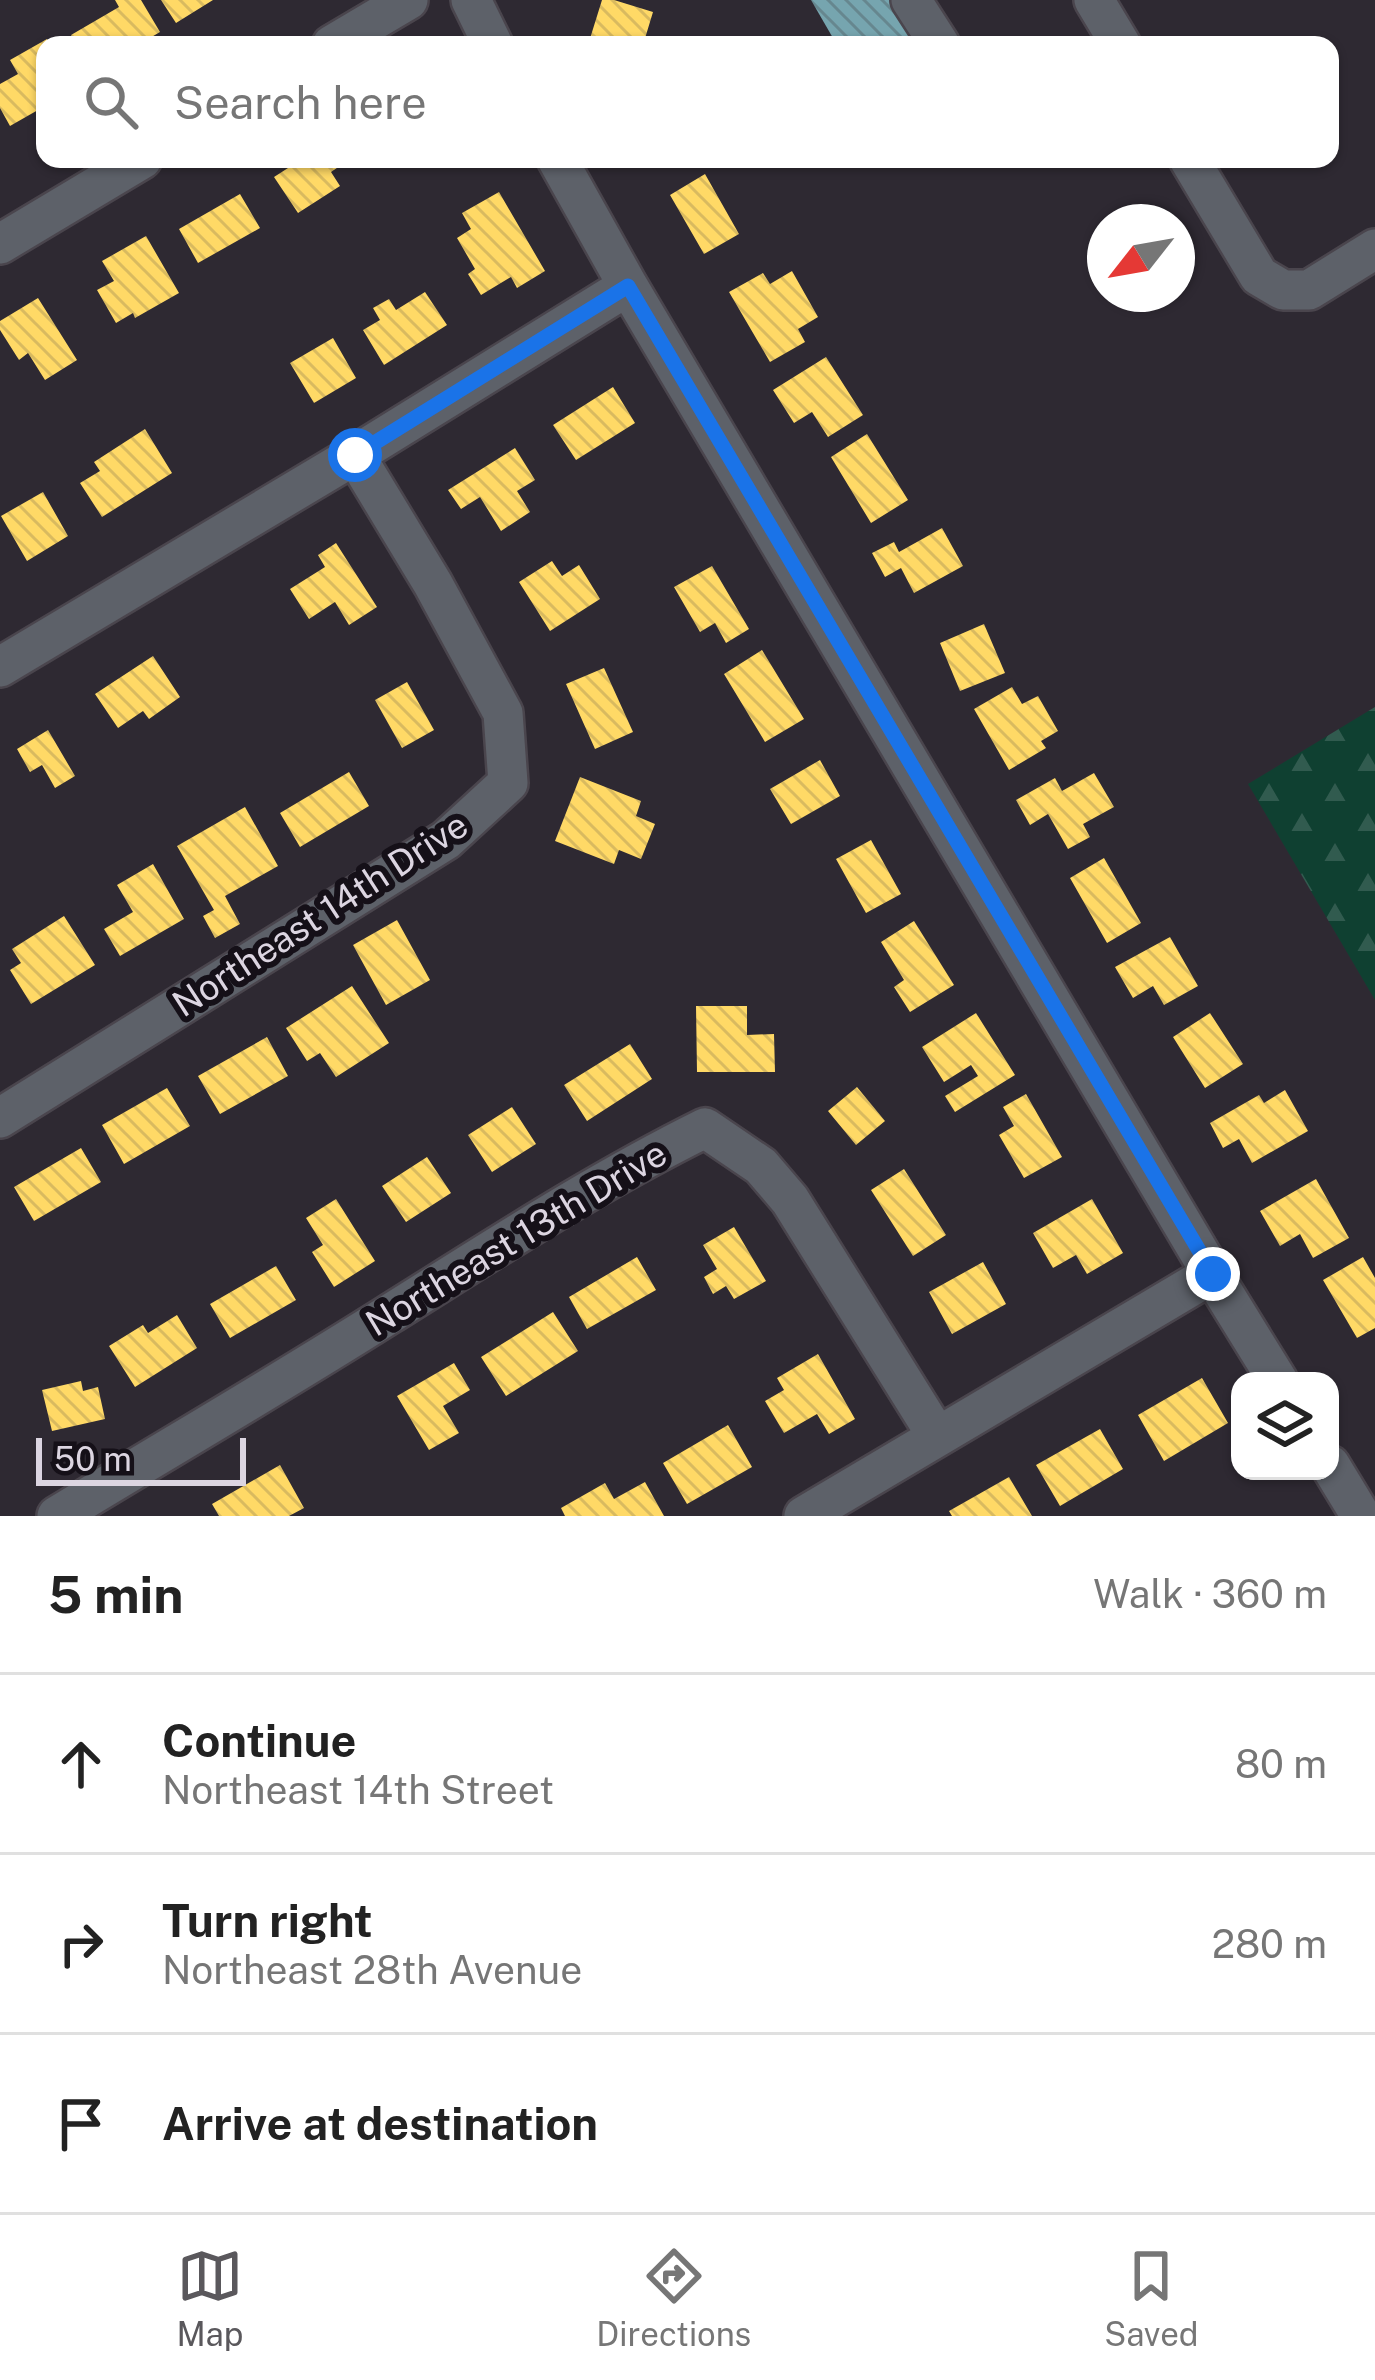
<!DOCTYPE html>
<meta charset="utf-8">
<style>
:root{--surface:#fff;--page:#f2f2f2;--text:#222;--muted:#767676;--line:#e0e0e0;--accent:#5a585c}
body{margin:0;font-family:"Public Sans",sans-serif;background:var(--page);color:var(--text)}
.controls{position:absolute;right:36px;bottom:36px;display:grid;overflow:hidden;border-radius:24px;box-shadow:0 3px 9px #0004}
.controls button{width:108px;height:108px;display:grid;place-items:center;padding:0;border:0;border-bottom:3px solid var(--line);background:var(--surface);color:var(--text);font:60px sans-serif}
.compass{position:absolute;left:1087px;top:204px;width:108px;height:108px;border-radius:50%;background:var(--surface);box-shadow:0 3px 9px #0004;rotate:239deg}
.scale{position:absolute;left:36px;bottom:30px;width:210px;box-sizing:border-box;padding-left:12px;border:6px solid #dcd5e1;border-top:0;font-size:33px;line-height:42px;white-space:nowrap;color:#dcd5e1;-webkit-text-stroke:9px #151018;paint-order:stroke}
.stop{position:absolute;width:36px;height:36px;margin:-27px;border:9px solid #1a73e8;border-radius:50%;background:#fff}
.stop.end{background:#1a73e8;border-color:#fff;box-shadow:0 3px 12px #0008}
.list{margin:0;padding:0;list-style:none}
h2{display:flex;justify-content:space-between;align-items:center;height:156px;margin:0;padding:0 48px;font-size:51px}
h2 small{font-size:39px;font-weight:400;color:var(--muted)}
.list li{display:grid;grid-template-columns:78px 1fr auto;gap:36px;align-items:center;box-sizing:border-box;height:180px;padding:0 48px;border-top:3px solid var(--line)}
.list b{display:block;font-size:45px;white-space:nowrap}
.list p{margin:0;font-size:39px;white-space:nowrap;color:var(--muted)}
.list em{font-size:39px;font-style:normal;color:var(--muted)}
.icon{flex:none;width:66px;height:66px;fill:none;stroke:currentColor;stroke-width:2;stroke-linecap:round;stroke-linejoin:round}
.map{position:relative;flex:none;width:1375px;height:1516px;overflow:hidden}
.search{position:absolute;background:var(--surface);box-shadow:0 3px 9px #0004;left:36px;right:36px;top:36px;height:132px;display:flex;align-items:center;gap:30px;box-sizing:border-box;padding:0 42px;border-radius:24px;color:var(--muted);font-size:45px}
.sheet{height:696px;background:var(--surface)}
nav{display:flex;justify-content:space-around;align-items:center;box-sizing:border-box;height:168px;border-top:3px solid var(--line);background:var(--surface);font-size:33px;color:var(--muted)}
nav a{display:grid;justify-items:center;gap:6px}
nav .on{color:var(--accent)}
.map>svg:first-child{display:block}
.forest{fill:url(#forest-firs)}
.homes{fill:url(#homes-back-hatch)}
.public{fill:url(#public-back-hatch)}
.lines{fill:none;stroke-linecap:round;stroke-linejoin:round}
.minor-casing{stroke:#4a454d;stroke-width:44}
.minor{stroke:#5d6169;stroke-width:39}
.route{stroke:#1a73e8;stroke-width:15}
.labels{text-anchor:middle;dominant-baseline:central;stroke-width:12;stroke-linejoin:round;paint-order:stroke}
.street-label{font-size:36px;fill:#dcd5e1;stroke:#151018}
</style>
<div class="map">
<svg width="1375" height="1516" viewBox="0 0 1375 1516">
<defs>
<pattern id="forest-firs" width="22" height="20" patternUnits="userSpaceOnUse" patternTransform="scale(3)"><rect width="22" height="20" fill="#0f4031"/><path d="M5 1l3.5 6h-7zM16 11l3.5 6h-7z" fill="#315b4f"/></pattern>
<pattern id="homes-back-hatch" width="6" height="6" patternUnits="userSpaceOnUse" patternTransform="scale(3)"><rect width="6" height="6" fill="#ffd966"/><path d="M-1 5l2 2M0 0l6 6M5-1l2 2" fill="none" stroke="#d9ba5f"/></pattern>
<pattern id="public-back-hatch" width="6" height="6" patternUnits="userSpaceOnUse" patternTransform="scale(3)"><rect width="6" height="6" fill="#76a5af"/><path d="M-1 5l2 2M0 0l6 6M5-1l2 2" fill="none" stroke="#66878f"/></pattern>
</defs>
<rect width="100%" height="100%" fill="#2e2932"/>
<path class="forest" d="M 1375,707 L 1375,1000 L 1248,784 Z"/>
<path class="homes" d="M 115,0 L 141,0 L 160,32 L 138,45 L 76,45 L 71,35 L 119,7 Z
M 161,0 L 213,0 L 176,23 Z
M 602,0 L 614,0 L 653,12 L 643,45 L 588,45 Z
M 47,39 L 50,45 L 45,45 L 45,106 L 10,126 L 0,108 L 0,84 L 18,74 L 10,60 Z
M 302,159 L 350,159 L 331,172 L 340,186 L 298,213 L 274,177 Z
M 705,174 L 739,234 L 704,254 L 670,195 Z
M 499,192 L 545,271 L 517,288 L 511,277 L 481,295 L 468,274 L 475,269 L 457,238 L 471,229 L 462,213 Z
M 240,194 L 260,228 L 198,263 L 179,229 Z
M 146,236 L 179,293 L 135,318 L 133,313 L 116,323 L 97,290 L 114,281 L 102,261 Z
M 792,271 L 818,317 L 798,329 L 805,342 L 770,362 L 729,292 L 763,273 L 770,284 Z
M 425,292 L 447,325 L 384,365 L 363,330 L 380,320 L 373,308 L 389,299 L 396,310 Z
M 38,298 L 77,360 L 45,380 L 28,353 L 19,360 L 0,330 L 0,321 Z
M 333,338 L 356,378 L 314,403 L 290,363 Z
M 826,357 L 863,415 L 828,437 L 812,412 L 794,423 L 773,390 Z
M 613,387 L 635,423 L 576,460 L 553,425 Z
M 145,429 L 172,473 L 102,517 L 80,483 L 100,471 L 94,462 Z
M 867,434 L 908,500 L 871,523 L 831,457 Z
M 515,448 L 535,480 L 517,491 L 530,512 L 501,531 L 480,497 L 461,509 L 448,490 Z
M 43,492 L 68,536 L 27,561 L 1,516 Z
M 942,528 L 963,566 L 914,593 L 901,568 L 885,577 L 872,553 L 894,542 L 899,552 Z
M 336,543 L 377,607 L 349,625 L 335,602 L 309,619 L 290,589 L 325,567 L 318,555 Z
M 552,561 L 562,576 L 579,565 L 600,599 L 550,631 L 519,582 Z
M 712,566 L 749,629 L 726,643 L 715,623 L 700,632 L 674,587 Z
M 984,624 L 1005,673 L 960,691 L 940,643 Z
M 762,650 L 804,719 L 765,742 L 724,674 Z
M 153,656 L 180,697 L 149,719 L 143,711 L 118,728 L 95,694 Z
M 604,668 L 633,732 L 595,749 L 566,684 Z
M 407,682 L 434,730 L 402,748 L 375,700 Z
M 1012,687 L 1022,704 L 1038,696 L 1058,731 L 1041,741 L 1046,748 L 1009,770 L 974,709 Z
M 48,730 L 75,776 L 55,788 L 42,765 L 30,772 L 17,749 Z
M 820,760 L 840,796 L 791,824 L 770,789 Z
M 349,772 L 369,806 L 300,847 L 280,813 Z
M 1094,773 L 1114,807 L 1083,824 L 1090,837 L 1068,849 L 1048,814 L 1030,825 L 1016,800 L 1055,778 L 1062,791 Z
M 580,777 L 641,801 L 636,816 L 655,824 L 641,859 L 619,850 L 614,864 L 555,841 Z
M 245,807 L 278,866 L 225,896 L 240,924 L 215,938 L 203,916 L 214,910 L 177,846 Z
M 871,840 L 901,894 L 866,913 L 836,859 Z
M 1104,858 L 1141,923 L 1107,943 L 1070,878 Z
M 153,864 L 184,919 L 120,956 L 104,929 L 133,912 L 117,885 Z
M 64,916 L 95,965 L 31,1004 L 10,970 L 21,963 L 12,949 Z
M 397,920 L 430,980 L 386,1005 L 353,945 Z
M 914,921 L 954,985 L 910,1012 L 894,987 L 904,980 L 881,942 Z
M 1170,937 L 1198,986 L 1164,1005 L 1153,986 L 1133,998 L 1115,967 Z
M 352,986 L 389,1043 L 336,1077 L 320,1053 L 307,1061 L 286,1028 Z
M 696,1006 L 747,1006 L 747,1035 L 774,1034 L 775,1072 L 697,1072 Z
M 976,1013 L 1015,1075 L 955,1112 L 945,1096 L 978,1076 L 971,1065 L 944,1082 L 922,1047 Z
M 1210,1013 L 1243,1064 L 1205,1088 L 1173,1037 Z
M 267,1037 L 288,1076 L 220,1114 L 198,1076 Z
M 630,1044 L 652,1079 L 587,1121 L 564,1085 Z
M 857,1087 L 885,1121 L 856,1145 L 828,1111 Z
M 167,1088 L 190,1126 L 124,1164 L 102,1125 Z
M 1285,1090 L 1308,1131 L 1252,1163 L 1239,1139 L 1223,1148 L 1210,1123 L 1259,1095 L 1264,1103 Z
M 1026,1094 L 1062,1157 L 1024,1178 L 999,1135 L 1014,1126 L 1003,1107 Z
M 512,1107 L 536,1144 L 492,1172 L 468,1135 Z
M 81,1148 L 101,1182 L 34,1221 L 14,1187 Z
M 427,1157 L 451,1193 L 406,1222 L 382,1186 Z
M 904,1169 L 946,1235 L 913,1256 L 871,1190 Z
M 1316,1179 L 1349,1238 L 1313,1258 L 1300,1234 L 1280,1246 L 1260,1211 Z
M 336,1199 L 375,1261 L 334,1287 L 312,1252 L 323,1245 L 306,1218 Z
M 1092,1199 L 1123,1253 L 1087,1274 L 1076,1255 L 1053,1268 L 1033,1233 Z
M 734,1227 L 766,1281 L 734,1299 L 726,1286 L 713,1294 L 704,1277 L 717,1269 L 703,1245 Z
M 637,1257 L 656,1290 L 587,1329 L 569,1297 Z
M 1363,1257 L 1375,1278 L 1375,1328 L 1357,1338 L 1323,1280 Z
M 983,1262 L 1006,1304 L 952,1334 L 929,1292 Z
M 276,1266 L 296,1300 L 230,1338 L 210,1304 Z
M 553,1312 L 578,1351 L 506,1396 L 481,1357 Z
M 177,1315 L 197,1348 L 135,1387 L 109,1346 L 143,1325 L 148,1333 Z
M 818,1354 L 855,1419 L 829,1434 L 817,1414 L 784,1433 L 765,1401 L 784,1390 L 777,1378 Z
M 454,1363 L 470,1390 L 443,1406 L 459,1433 L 429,1450 L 397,1396 Z
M 1202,1378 L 1228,1423 L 1164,1461 L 1138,1415 Z
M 81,1381 L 83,1391 L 98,1387 L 105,1419 L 52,1431 L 42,1390 Z
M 728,1425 L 752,1467 L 687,1504 L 663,1463 Z
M 1100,1429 L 1123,1469 L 1060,1506 L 1036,1465 Z
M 280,1465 L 304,1508 L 289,1516 L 219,1516 L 212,1504 Z
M 1009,1477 L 1032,1516 L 952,1516 L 949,1511 Z
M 645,1482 L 664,1516 L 565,1516 L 561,1508 L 605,1483 L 614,1499 Z"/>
<path class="public" d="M 811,0 L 894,0 L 919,43 L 837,45 Z"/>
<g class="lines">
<g class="minor-casing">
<path id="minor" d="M 471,0 L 493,45
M 911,0 L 940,45
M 1094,0 L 1121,45
M 332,45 L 408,0
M 557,159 L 628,286 L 1212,1274 L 1278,1381
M 1189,159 L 1259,276 L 1283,290 L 1309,290 L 1375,249
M 0,244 L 142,159
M 0,667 L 355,455 L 628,286
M 0,1118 L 446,840 L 508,783 L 503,713 L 433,584 L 355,455
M 1330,1465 L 1361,1516
M 57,1516 C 167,1449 279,1384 388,1315 C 492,1250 594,1183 705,1128 L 761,1166 L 790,1200 L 937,1436
M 804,1516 L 1212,1274"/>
</g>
<use href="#minor" class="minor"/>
</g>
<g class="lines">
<path class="route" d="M 355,455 L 628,286 L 1213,1274"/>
</g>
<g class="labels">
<g class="street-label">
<text transform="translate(320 914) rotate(-33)">Northeast 14th Drive</text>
<text transform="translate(516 1238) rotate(-31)">Northeast 13th Drive</text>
</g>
</g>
</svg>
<div class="controls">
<button><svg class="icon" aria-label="layers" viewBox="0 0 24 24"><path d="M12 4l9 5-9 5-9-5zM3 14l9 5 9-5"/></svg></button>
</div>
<svg class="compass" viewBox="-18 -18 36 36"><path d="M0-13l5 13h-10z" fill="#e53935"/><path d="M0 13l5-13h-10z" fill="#767676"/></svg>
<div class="scale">50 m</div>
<div class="stop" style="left:355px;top:455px"></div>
<div class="stop end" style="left:1213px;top:1274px"></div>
<div class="search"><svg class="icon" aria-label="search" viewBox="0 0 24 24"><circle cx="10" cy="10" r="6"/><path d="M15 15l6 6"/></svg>Search here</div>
</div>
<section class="sheet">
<h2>5 min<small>Walk · 360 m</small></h2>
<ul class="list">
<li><svg class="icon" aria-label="ahead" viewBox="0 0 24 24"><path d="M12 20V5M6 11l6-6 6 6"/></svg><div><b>Continue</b><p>Northeast 14th Street</p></div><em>80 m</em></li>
<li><svg class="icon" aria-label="right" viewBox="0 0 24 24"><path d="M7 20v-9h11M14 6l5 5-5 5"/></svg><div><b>Turn right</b><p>Northeast 28th Avenue</p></div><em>280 m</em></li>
<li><svg class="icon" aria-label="arrive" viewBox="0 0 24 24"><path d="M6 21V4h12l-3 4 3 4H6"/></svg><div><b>Arrive at destination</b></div></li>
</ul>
</section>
<nav>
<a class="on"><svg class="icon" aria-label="map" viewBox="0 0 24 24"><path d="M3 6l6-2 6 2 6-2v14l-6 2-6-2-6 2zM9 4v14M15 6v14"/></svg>Map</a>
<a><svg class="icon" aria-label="directions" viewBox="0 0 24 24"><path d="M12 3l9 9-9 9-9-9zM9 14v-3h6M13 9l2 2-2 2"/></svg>Directions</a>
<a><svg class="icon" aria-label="saved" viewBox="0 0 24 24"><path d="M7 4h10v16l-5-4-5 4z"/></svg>Saved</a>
</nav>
